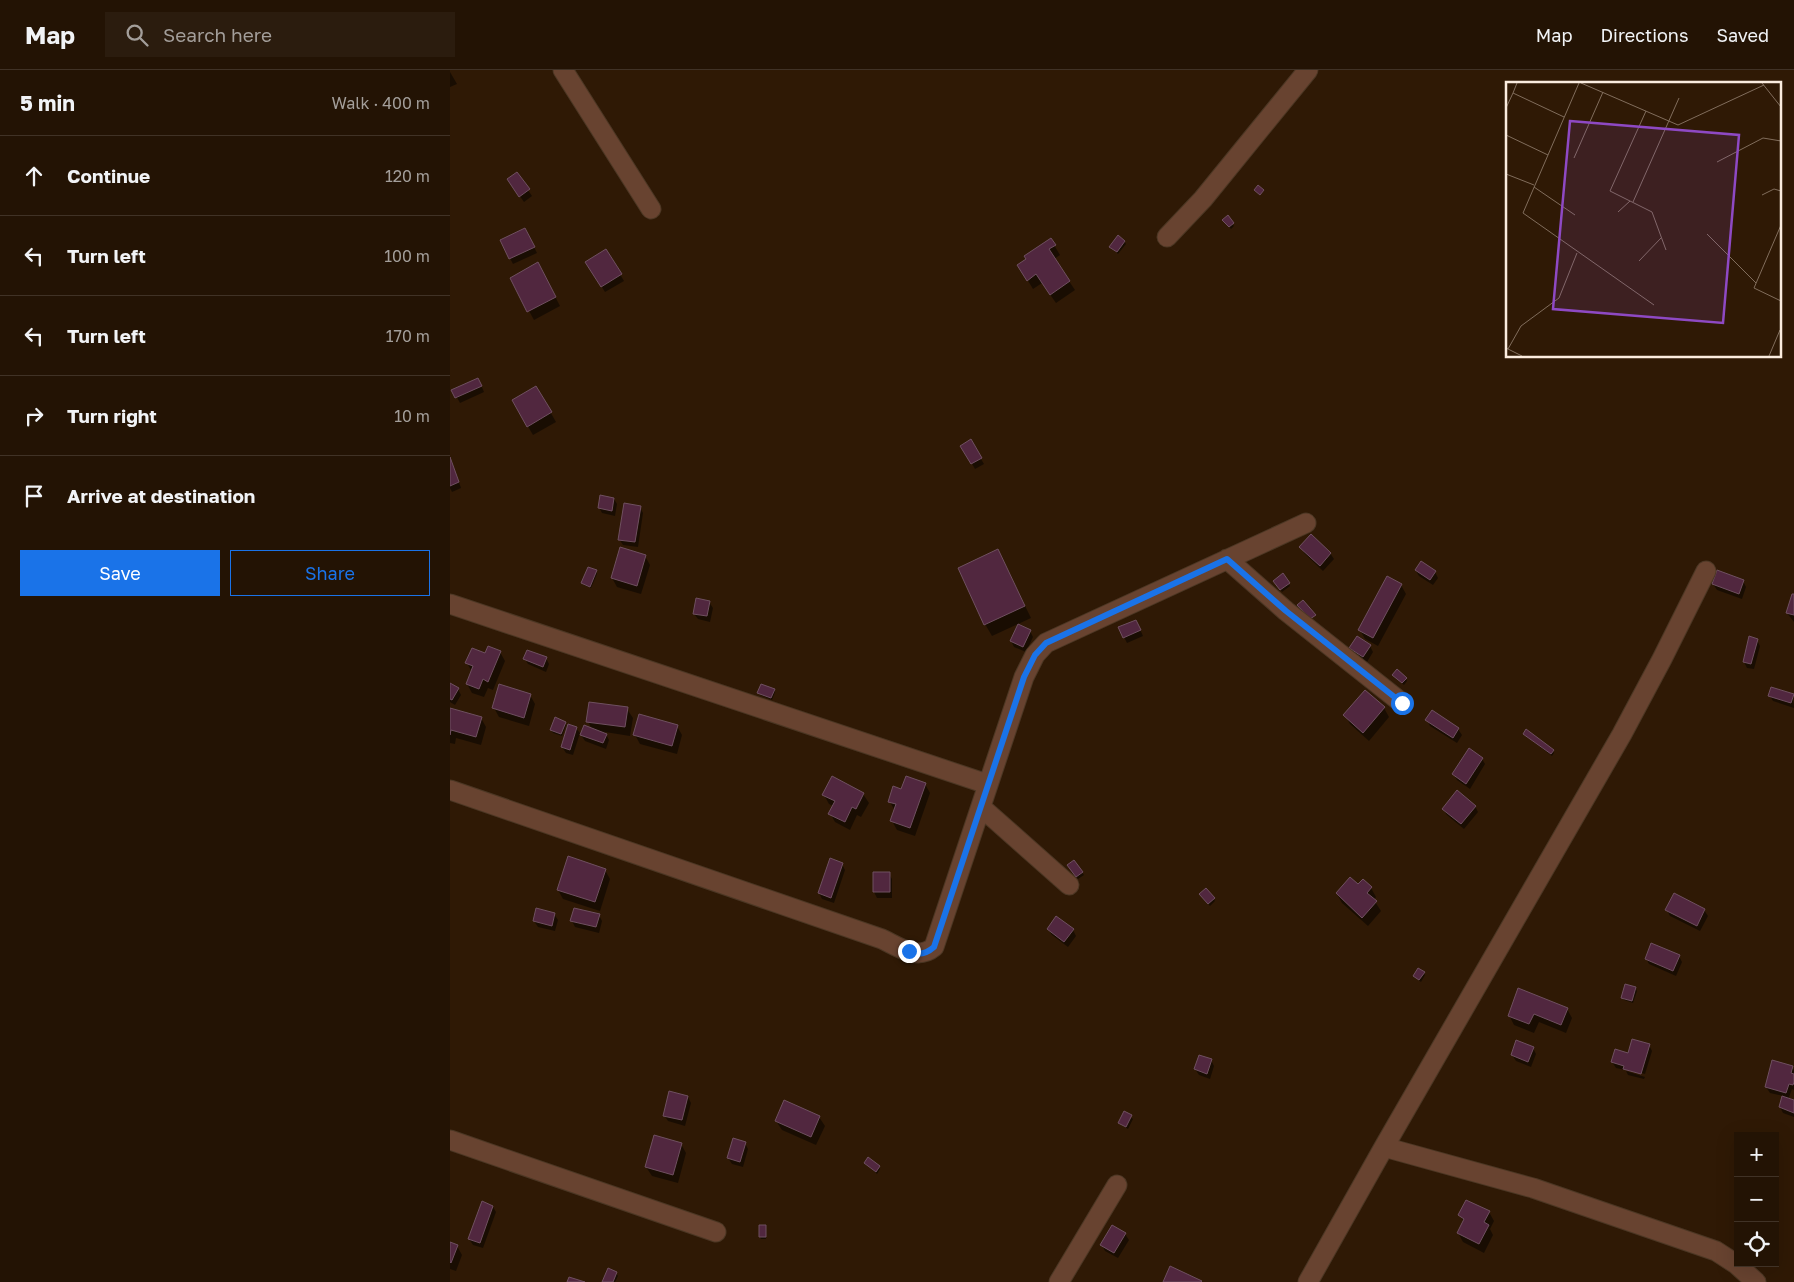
<!DOCTYPE html>
<meta charset="utf-8">
<style>
:root{--surface:#231304;--page:#2b1c0e;--text:#f1f3f6;--muted:#a39e9a;--line:#403226;--accent:#1a73e8}
body{margin:0;font-family:"Golos Text",sans-serif;background:var(--page);color:var(--text)}
.controls{position:absolute;right:15px;bottom:15px;display:grid;overflow:hidden;border-radius:0px;box-shadow:0 5px 20px #0002}
.controls button{width:45px;height:45px;display:grid;place-items:center;padding:0;border:0;border-bottom:1px solid var(--line);background:var(--surface);color:var(--text);font:25px sans-serif}
.stop{position:absolute;width:15px;height:15px;margin:-11px;border:4px solid #1a73e8;border-radius:50%;background:#fff}
.stop.end{background:#1a73e8;border-color:#fff;box-shadow:0 1px 5px #0008}
.list{margin:0;padding:0;list-style:none}
h2{display:flex;justify-content:space-between;align-items:center;height:65px;margin:0;padding:0 20px;font-size:21px}
h2 small{font-size:16px;font-weight:400;color:var(--muted)}
.list li{display:grid;grid-template-columns:32px 1fr auto;gap:15px;align-items:center;box-sizing:border-box;height:80px;padding:0 20px;border-top:1px solid var(--line)}
.list b{display:block;font-size:19px;white-space:nowrap}
.list em{font-size:16px;font-style:normal;color:var(--muted)}
.actions{display:flex;gap:10px;padding:15px 20px}
.actions a{flex:1;padding:11px 0;border:1px solid var(--accent);border-radius:0px;text-align:center;font-size:18px;color:var(--accent)}
.actions .main{background:var(--accent);color:#fff}
.icon{flex:none;width:28px;height:28px;fill:none;stroke:currentColor;stroke-width:2;stroke-linecap:round;stroke-linejoin:round}
.map{position:relative;flex:none;width:1344px;height:1212px;overflow:hidden}
header{display:flex;align-items:center;gap:30px;box-sizing:border-box;height:70px;padding:0 25px;background:var(--surface);border-bottom:1px solid var(--line)}
header strong{font-size:24px}
nav{display:flex;gap:28px;margin-inline-start:auto;font-size:18px}
.search{width:350px;height:45px;background:var(--page);display:flex;align-items:center;gap:12px;box-sizing:border-box;padding:0 18px;border-radius:0px;color:var(--muted);font-size:19px}
main{display:flex}
aside{flex:1;background:var(--surface)}
.map>svg:first-child{display:block}
.shadow{fill:#0007}
.building{fill:#51273f;stroke:#6f5060}
.lines{fill:none;stroke-linecap:round;stroke-linejoin:round}
.minor-casing{stroke:#4c3724;stroke-width:21}
.minor{stroke:#684330;stroke-width:19}
.route{stroke:#1a73e8;stroke-width:6}
.inset-road{fill:none;stroke:#816d5c;stroke-width:1}
.view{fill:#8e49c4;fill-opacity:0.15;stroke:#8e49c4;stroke-width:2.5}
.inset-edge{fill:none;stroke:#fbecdf;stroke-width:2.5}
</style>
<header>
<strong>Map</strong>
<div class="search"><svg class="icon" aria-label="search" viewBox="0 0 24 24"><circle cx="10" cy="10" r="6"/><path d="M15 15l6 6"/></svg>Search here</div>
<nav><a>Map</a><a>Directions</a><a>Saved</a></nav>
</header>
<main>
<aside>
<h2>5 min<small>Walk · 400 m</small></h2>
<ul class="list">
<li><svg class="icon" aria-label="ahead" viewBox="0 0 24 24"><path d="M12 20V5M6 11l6-6 6 6"/></svg><div><b>Continue</b></div><em>120 m</em></li>
<li><svg class="icon" aria-label="left" viewBox="0 0 24 24"><path d="M17 20v-9H6M10 6l-5 5 5 5"/></svg><div><b>Turn left</b></div><em>100 m</em></li>
<li><svg class="icon" aria-label="left" viewBox="0 0 24 24"><path d="M17 20v-9H6M10 6l-5 5 5 5"/></svg><div><b>Turn left</b></div><em>170 m</em></li>
<li><svg class="icon" aria-label="right" viewBox="0 0 24 24"><path d="M7 20v-9h11M14 6l5 5-5 5"/></svg><div><b>Turn right</b></div><em>10 m</em></li>
<li><svg class="icon" aria-label="arrive" viewBox="0 0 24 24"><path d="M6 21V4h12l-3 4 3 4H6"/></svg><div><b>Arrive at destination</b></div></li>
</ul>
<div class="actions"><a class="main">Save</a><a>Share</a></div>
</aside>
<div class="map">
<svg width="1344" height="1212" viewBox="0 0 1344 1212">
<rect width="100%" height="100%" fill="#2f1905"/>
<path class="shadow" d="M 0,2 L 7,14 L 0,17 Z
M 67,104 L 82,126 L 74,132 L 62,115 Z
M 777,147 L 784,156 L 781,159 L 775,152 Z
M 78,165 L 87,183 L 63,194 L 51,171 Z
M 601,170 L 610,185 L 604,189 L 625,220 L 606,233 L 592,213 L 583,219 L 574,204 Z
M 674,171 L 676,174 L 668,184 L 661,177 Z
M 156,181 L 174,211 L 155,222 L 137,193 Z
M 93,203 L 110,236 L 84,250 L 61,208 Z
M 31,315 L 34,322 L 10,333 L 3,320 Z
M 86,317 L 106,352 L 83,365 L 63,331 Z
M 520,371 L 534,394 L 525,399 L 512,376 Z
M 0,387 L 11,418 L 2,422 L 0,418 Z
M 164,429 L 167,434 L 165,446 L 152,443 L 149,437 Z
M 190,437 L 193,443 L 188,477 L 173,475 L 169,469 Z
M 851,477 L 880,483 L 884,489 L 873,501 L 854,483 Z
M 548,481 L 581,548 L 542,566 L 535,554 Z
M 195,486 L 200,495 L 191,524 L 167,517 L 162,508 Z
M 146,501 L 147,504 L 141,518 L 134,515 L 133,513 Z
M 966,501 L 985,502 L 988,508 L 983,515 L 969,506 Z
M 833,505 L 840,516 L 832,522 L 825,511 Z
M 1293,511 L 1296,517 L 1292,529 L 1267,520 L 1263,514 Z
M 951,515 L 956,524 L 928,576 L 915,569 L 910,560 Z
M 1344,526 L 1344,552 L 1337,543 Z
M 259,532 L 263,538 L 260,552 L 248,549 L 244,544 Z
M 689,557 L 693,566 L 677,573 L 674,567 Z
M 580,561 L 583,567 L 576,582 L 564,577 L 561,571 Z
M 1307,570 L 1310,576 L 1304,599 L 1297,598 L 1294,592 Z
M 920,576 L 923,582 L 917,592 L 904,584 L 901,578 Z
M 50,582 L 55,591 L 43,620 L 38,618 L 34,627 L 22,623 L 17,614 L 22,602 L 17,593 L 36,585 Z
M 96,588 L 99,594 L 96,602 L 78,594 L 75,589 Z
M 943,605 L 956,608 L 957,611 L 954,615 Z
M 0,615 L 8,619 L 11,625 L 5,635 L 0,632 Z
M 324,620 L 325,622 L 322,630 L 310,625 L 309,623 Z
M 80,625 L 85,634 L 79,656 L 49,647 L 44,638 Z
M 1343,625 L 1344,638 L 1323,631 L 1320,626 Z
M 934,638 L 939,647 L 919,671 L 900,654 L 895,645 Z
M 177,639 L 183,648 L 180,666 L 155,662 L 159,670 L 156,679 L 135,671 L 131,665 L 142,660 L 138,651 Z
M 0,640 L 31,648 L 36,657 L 31,675 L 6,668 L 5,674 L 0,673 Z
M 982,642 L 1008,659 L 1012,665 L 1007,673 L 980,656 L 977,650 Z
M 115,653 L 116,655 L 112,666 L 103,663 L 101,660 Z
M 227,656 L 232,665 L 227,684 L 190,674 L 185,665 Z
M 126,658 L 130,663 L 123,685 L 116,683 L 112,677 Z
M 1076,666 L 1103,681 L 1104,683 L 1102,686 Z
M 1032,689 L 1035,694 L 1020,719 L 1007,710 L 1004,704 Z
M 475,714 L 480,723 L 465,766 L 447,760 L 442,751 L 445,741 L 440,732 L 452,721 Z
M 413,724 L 419,733 L 411,747 L 407,745 L 400,760 L 385,752 L 380,743 L 383,736 L 379,734 L 374,725 Z
M 1025,736 L 1028,742 L 1014,759 L 997,745 L 993,739 Z
M 624,792 L 634,805 L 628,809 L 619,795 Z
M 392,794 L 395,800 L 384,833 L 372,829 L 369,823 Z
M 155,800 L 160,809 L 150,841 L 113,829 L 108,820 Z
M 439,804 L 442,809 L 442,828 L 427,828 L 424,822 Z
M 908,816 L 921,818 L 926,827 L 924,830 L 931,841 L 918,856 L 892,833 L 887,824 Z
M 752,827 L 764,829 L 765,831 L 760,836 Z
M 1217,840 L 1254,840 L 1258,846 L 1250,861 L 1220,846 Z
M 104,844 L 108,850 L 105,861 L 88,857 L 84,851 Z
M 149,845 L 152,851 L 149,863 L 125,857 L 122,851 Z
M 607,848 L 623,860 L 626,866 L 618,877 L 602,865 L 598,859 Z
M 1229,886 L 1232,892 L 1226,906 L 1199,894 L 1196,888 Z
M 974,903 L 975,905 L 971,912 L 964,906 Z
M 1176,916 L 1186,919 L 1187,921 L 1183,933 L 1174,930 L 1173,928 Z
M 1117,939 L 1122,948 L 1116,963 L 1089,952 L 1084,963 L 1064,955 L 1059,945 Z
M 1199,975 L 1202,981 L 1195,1004 L 1175,998 L 1175,1000 L 1166,998 L 1162,992 Z
M 1083,978 L 1086,984 L 1081,997 L 1066,991 L 1062,985 Z
M 761,990 L 764,996 L 760,1009 L 749,1005 L 745,999 Z
M 1342,997 L 1344,1000 L 1344,1020 L 1342,1019 L 1338,1030 L 1344,1032 L 1344,1047 L 1333,1043 L 1330,1037 L 1334,1026 L 1320,1023 L 1316,1017 Z
M 1176,1001 L 1195,1007 L 1194,1009 L 1178,1005 Z
M 238,1027 L 241,1033 L 235,1056 L 218,1051 L 214,1045 Z
M 674,1042 L 683,1049 L 678,1059 L 669,1053 Z
M 369,1047 L 375,1056 L 366,1075 L 332,1060 L 326,1051 Z
M 295,1073 L 298,1079 L 293,1097 L 282,1094 L 278,1088 Z
M 231,1074 L 236,1083 L 228,1113 L 202,1106 L 196,1097 Z
M 415,1093 L 429,1097 L 430,1099 L 427,1104 Z
M 43,1137 L 46,1142 L 33,1178 L 23,1175 L 19,1169 Z
M 1039,1142 L 1044,1151 L 1040,1159 L 1043,1165 L 1034,1183 L 1013,1172 L 1008,1163 L 1014,1152 L 1010,1145 Z
M 315,1156 L 316,1169 L 311,1169 L 310,1167 Z
M 675,1164 L 679,1170 L 668,1188 L 655,1181 L 652,1175 Z
M 0,1174 L 7,1176 L 12,1185 L 6,1201 L 0,1199 Z
M 166,1203 L 168,1206 L 165,1212 L 153,1212 Z"/>
<path class="building" d="M 67,102 L 80,119 L 69,127 L 57,109 Z
M 808,115 L 814,120 L 810,125 L 804,120 Z
M 778,145 L 784,153 L 779,157 L 772,150 Z
M 75,158 L 85,177 L 59,189 L 50,170 Z
M 668,165 L 675,171 L 667,182 L 659,177 Z
M 601,168 L 606,175 L 599,179 L 620,211 L 600,225 L 586,204 L 577,211 L 567,195 L 576,189 L 574,186 Z
M 156,179 L 172,204 L 151,217 L 135,192 Z
M 88,192 L 106,227 L 77,242 L 60,208 Z
M 28,308 L 32,316 L 5,328 L 1,320 Z
M 86,316 L 102,342 L 77,357 L 62,330 Z
M 521,369 L 532,388 L 521,394 L 510,376 Z
M 0,387 L 9,412 L 0,416 Z
M 150,425 L 164,428 L 162,441 L 148,438 Z
M 174,433 L 191,436 L 185,472 L 168,470 Z
M 861,464 L 881,483 L 870,496 L 849,477 Z
M 170,477 L 196,485 L 187,516 L 161,508 Z
M 548,479 L 575,536 L 534,555 L 508,498 Z
M 971,491 L 986,501 L 980,510 L 965,500 Z
M 138,497 L 147,500 L 140,517 L 131,513 Z
M 1267,500 L 1294,510 L 1289,524 L 1262,514 Z
M 833,503 L 840,513 L 830,520 L 823,511 Z
M 937,506 L 952,514 L 923,568 L 908,560 Z
M 1342,524 L 1344,524 L 1344,545 L 1336,543 Z
M 246,528 L 260,531 L 257,546 L 243,544 Z
M 853,530 L 866,545 L 860,549 L 847,535 Z
M 686,550 L 691,560 L 673,568 L 668,557 Z
M 568,554 L 581,560 L 573,577 L 560,571 Z
M 907,566 L 921,575 L 913,587 L 899,578 Z
M 1299,566 L 1308,569 L 1301,594 L 1293,592 Z
M 38,576 L 51,581 L 38,612 L 33,609 L 29,619 L 16,614 L 23,596 L 15,593 L 22,578 L 35,583 Z
M 77,580 L 97,587 L 93,597 L 73,589 Z
M 947,599 L 957,608 L 952,613 L 942,605 Z
M 0,613 L 9,618 L 2,630 L 0,629 Z
M 49,614 L 81,624 L 74,648 L 42,638 Z
M 311,614 L 325,619 L 321,628 L 307,623 Z
M 1321,617 L 1344,624 L 1341,633 L 1318,626 Z
M 915,620 L 935,637 L 913,663 L 893,645 Z
M 139,632 L 178,637 L 175,657 L 136,652 Z
M 0,638 L 32,647 L 26,667 L 1,660 L 0,665 Z
M 982,640 L 1009,658 L 1003,668 L 975,650 Z
M 189,644 L 228,655 L 222,676 L 183,665 Z
M 105,647 L 116,652 L 111,664 L 100,660 Z
M 118,654 L 127,657 L 120,680 L 111,677 Z
M 134,655 L 157,664 L 153,673 L 130,665 Z
M 1076,659 L 1104,680 L 1101,684 L 1073,664 Z
M 1019,678 L 1033,688 L 1016,714 L 1002,704 Z
M 382,706 L 414,723 L 406,739 L 402,737 L 395,752 L 378,744 L 385,731 L 372,725 Z
M 456,706 L 476,713 L 460,758 L 440,751 L 446,734 L 438,732 L 443,716 L 451,719 Z
M 1007,720 L 1026,736 L 1011,754 L 992,739 Z
M 118,786 L 156,799 L 145,832 L 107,820 Z
M 380,788 L 393,793 L 381,828 L 368,823 Z
M 624,790 L 633,802 L 626,807 L 617,795 Z
M 423,802 L 440,802 L 440,822 L 423,822 Z
M 900,807 L 908,814 L 913,809 L 922,817 L 917,823 L 927,831 L 912,848 L 886,823 Z
M 756,818 L 765,828 L 758,834 L 749,824 Z
M 1224,823 L 1255,839 L 1247,856 L 1215,840 Z
M 86,838 L 105,843 L 102,856 L 83,851 Z
M 124,838 L 150,844 L 146,857 L 120,851 Z
M 606,846 L 624,859 L 614,872 L 597,859 Z
M 1201,873 L 1230,885 L 1223,901 L 1195,889 Z
M 968,898 L 975,902 L 969,910 L 963,906 Z
M 1175,914 L 1186,917 L 1182,931 L 1171,928 Z
M 1068,918 L 1118,938 L 1111,955 L 1084,944 L 1079,954 L 1058,946 Z
M 1182,969 L 1200,974 L 1191,1004 L 1173,999 L 1174,996 L 1161,992 L 1165,979 L 1178,983 Z
M 1066,970 L 1084,977 L 1078,992 L 1061,985 Z
M 749,985 L 762,989 L 757,1004 L 744,999 Z
M 1322,990 L 1343,996 L 1341,1003 L 1344,1004 L 1344,1012 L 1343,1015 L 1339,1014 L 1336,1023 L 1315,1017 Z
M 219,1021 L 238,1026 L 232,1050 L 213,1046 Z
M 1332,1026 L 1344,1030 L 1344,1043 L 1329,1037 Z
M 334,1030 L 370,1046 L 361,1067 L 325,1051 Z
M 674,1041 L 682,1045 L 676,1057 L 668,1053 Z
M 204,1065 L 232,1073 L 223,1105 L 195,1097 Z
M 283,1068 L 296,1072 L 290,1092 L 277,1088 Z
M 418,1087 L 430,1096 L 426,1102 L 414,1093 Z
M 1016,1130 L 1040,1141 L 1034,1152 L 1039,1155 L 1029,1174 L 1007,1163 L 1014,1149 L 1008,1145 Z
M 32,1131 L 43,1136 L 30,1173 L 18,1169 Z
M 309,1155 L 316,1155 L 316,1167 L 309,1167 Z
M 662,1155 L 676,1163 L 664,1183 L 650,1175 Z
M 0,1172 L 8,1175 L 1,1193 L 0,1192 Z
M 720,1196 L 752,1211 L 751,1212 L 713,1212 Z
M 158,1198 L 167,1202 L 163,1212 L 152,1212 Z
M 119,1207 L 135,1212 L 117,1212 Z"/>
<g class="lines">
<g class="minor-casing">
<path id="minor" d="M 113,0 L 201,139
M 717,167 L 753,129 L 858,0
M 777,489 L 836,541 L 952,633
M 0,534 L 537,714
M 0,720 L 432,869 C 449,877 467,891 484,877 L 574,607 L 585,585 L 596,573 L 856,453
M 531,737 L 619,815
M 0,1070 L 266,1162
M 934,1077 L 1083,1118 L 1266,1181 L 1286,1194 L 1306,1212
M 609,1212 L 667,1115
M 858,1212 L 934,1077 L 1172,664 L 1212,589 L 1256,501"/>
</g>
<use href="#minor" class="minor"/>
</g>
<g class="lines">
<path class="route" d="M 459,881 C 468,886 476,884 484,877 L 574,607 L 585,585 L 596,573 L 777,489 L 836,541 L 952,633"/>
</g>
<g transform="translate(1056 12)">
<rect width="275" height="275" fill="#2f1905"/>
<path class="inset-road" d="M 11,1 L 7,11 L 58,35M 73,1 L 17,131 L 148,223M 75,1 L 172,43 L 258,3M 256,1 L 275,25M 0,26 L 7,11M 140,29 L 104,109 L 146,130 L 160,168M 0,53 L 42,73M 68,76 L 97,10M 211,80 L 257,56 L 275,59M 0,92 L 28,103M 28,105 L 69,133M 256,113 L 268,107 L 275,109M 127,120 L 173,16M 112,130 L 124,119M 275,143 L 248,206 L 275,219M 201,152 L 250,201M 133,179 L 155,156M 0,266 L 16,274M 2,267 L 15,244 L 53,216 L 71,171M 263,274 L 274,248"/>
<path class="view" d="M 64,39 L 233,53 L 217,241 L 47,227 Z"/>
<rect width="275" height="275" class="inset-edge"/>
</g>
</svg>
<div class="controls">
<button>+</button>
<button>−</button>
<button><svg class="icon" aria-label="locate" viewBox="0 0 24 24"><circle cx="12" cy="12" r="6"/><path d="M12 2v4M12 18v4M2 12h4M18 12h4"/></svg></button>
</div>
<div class="stop" style="left:952px;top:633px"></div>
<div class="stop end" style="left:459px;top:881px"></div>
</div>
</main>
